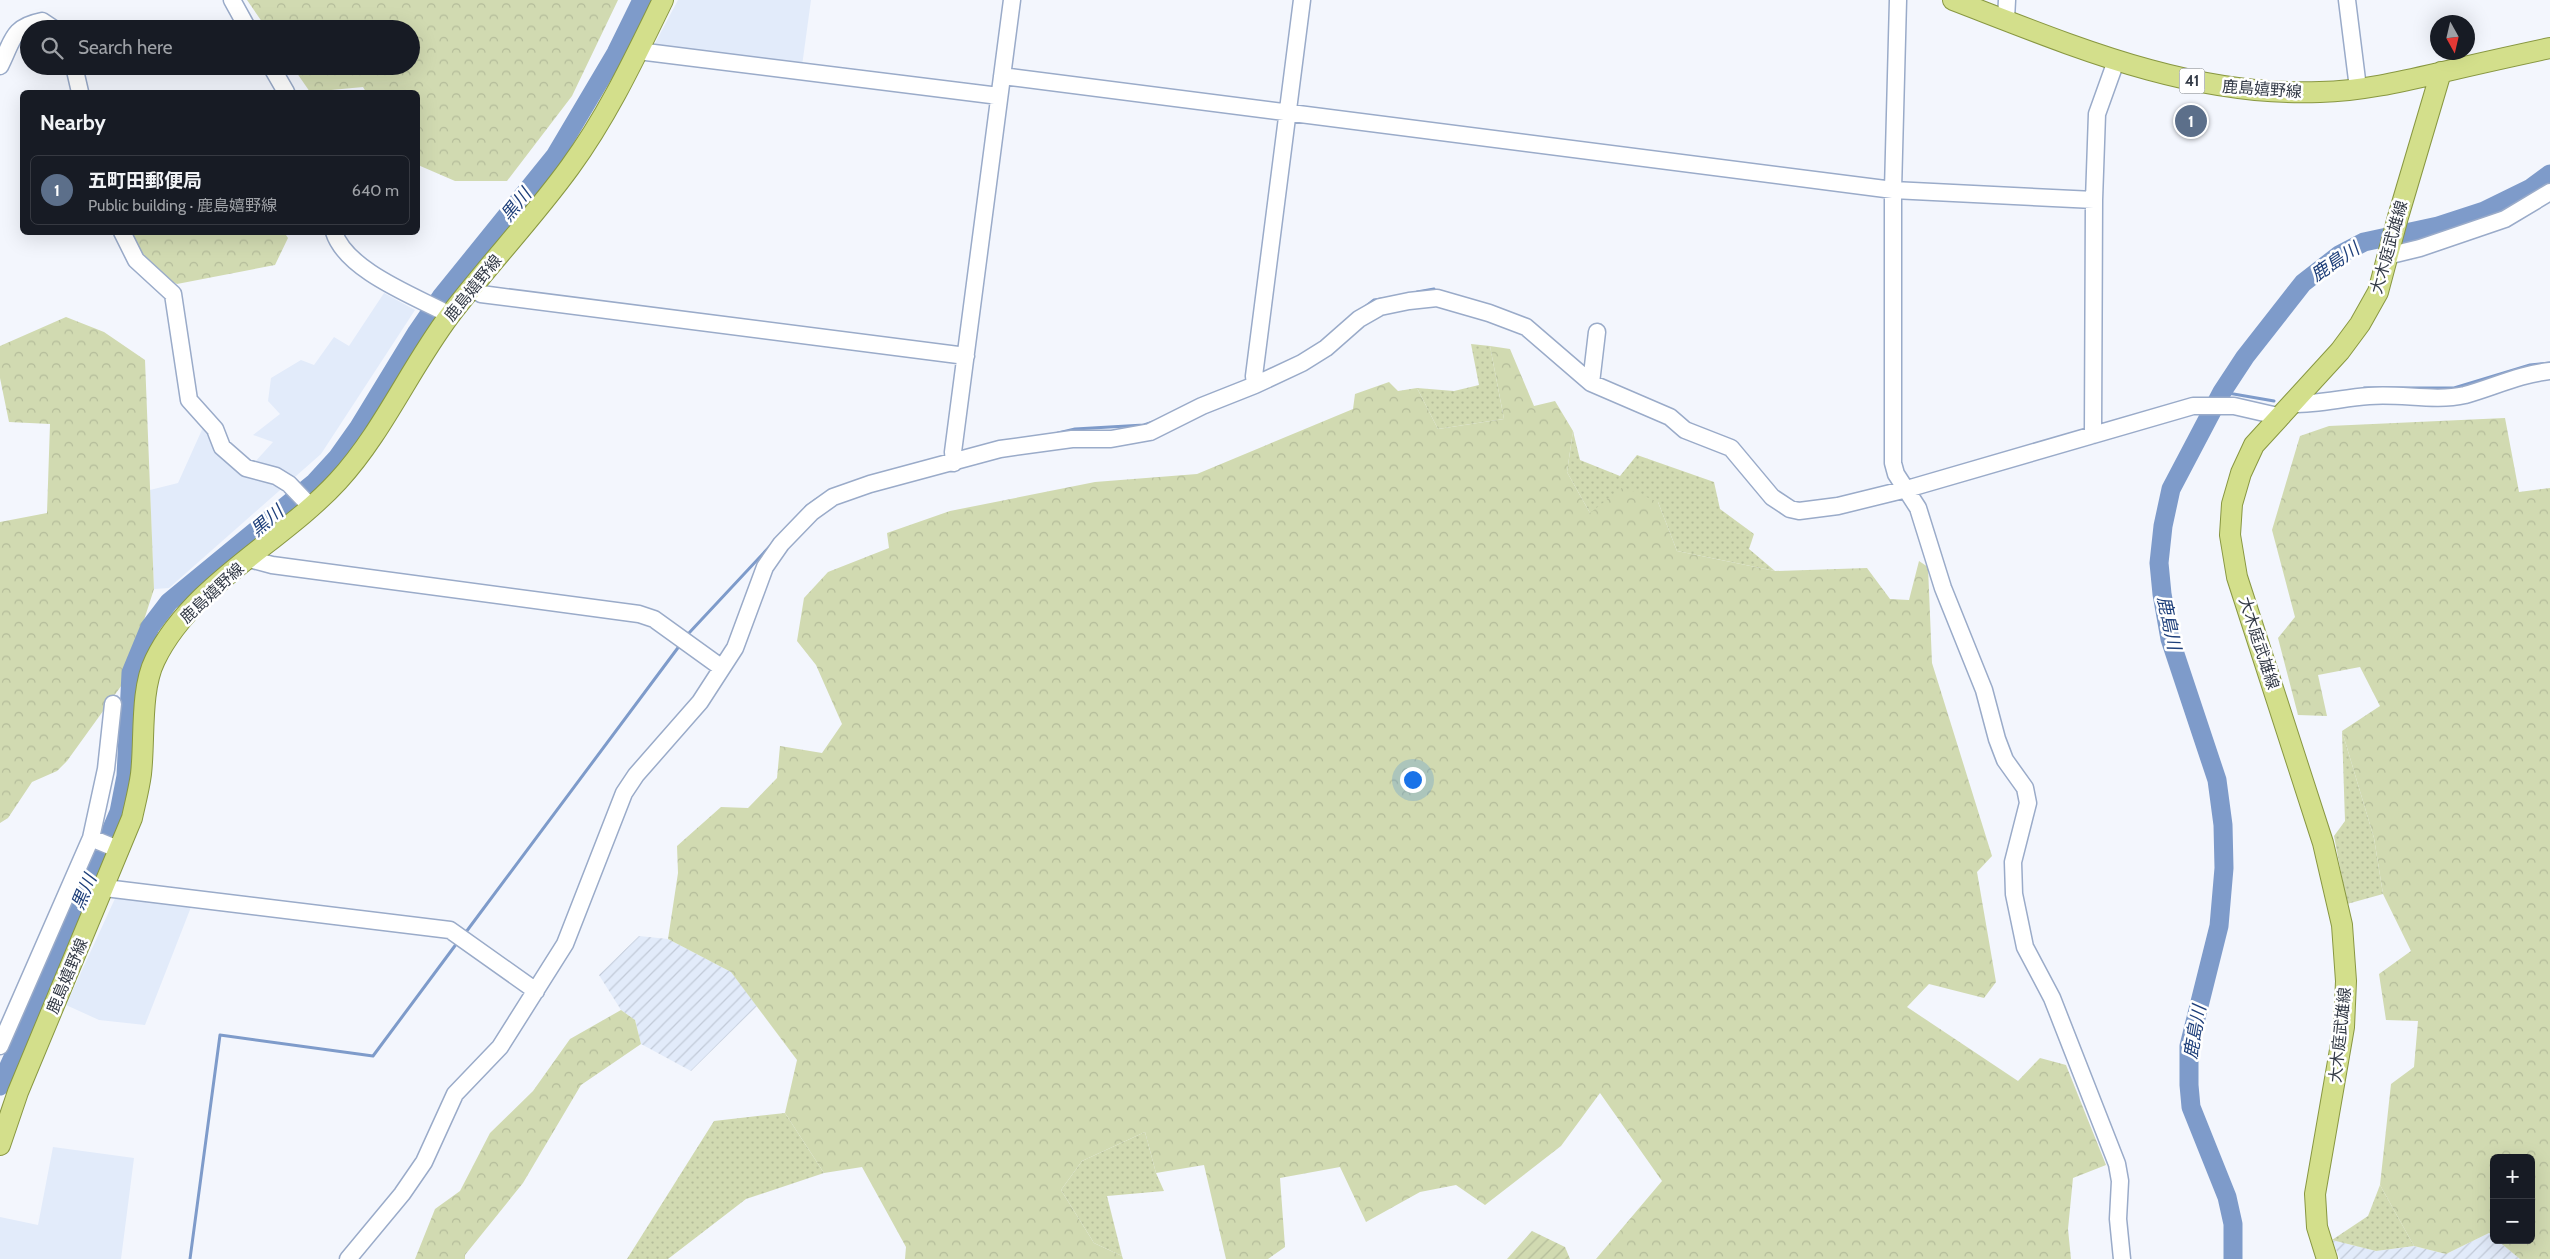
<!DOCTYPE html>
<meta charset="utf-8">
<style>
:root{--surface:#171b24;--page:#242831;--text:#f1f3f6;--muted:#9ea1a6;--line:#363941;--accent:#2563eb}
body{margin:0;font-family:Cabin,"Noto Sans JP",sans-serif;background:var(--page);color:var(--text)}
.controls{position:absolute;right:15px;bottom:15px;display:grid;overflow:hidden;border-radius:8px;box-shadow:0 5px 20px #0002}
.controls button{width:45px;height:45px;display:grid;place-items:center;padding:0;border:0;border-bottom:1px solid var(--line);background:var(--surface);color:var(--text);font:25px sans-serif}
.compass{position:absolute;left:2430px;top:15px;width:45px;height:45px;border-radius:50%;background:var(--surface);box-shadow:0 5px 20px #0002;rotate:172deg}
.you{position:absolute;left:1412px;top:779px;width:18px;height:18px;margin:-12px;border:4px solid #fff;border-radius:50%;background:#1a73e8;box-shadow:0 0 0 8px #1a73e833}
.badge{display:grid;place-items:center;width:32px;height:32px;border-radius:50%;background:var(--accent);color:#fff;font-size:16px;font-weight:700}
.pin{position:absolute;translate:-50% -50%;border:2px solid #fff;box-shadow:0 1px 5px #0006}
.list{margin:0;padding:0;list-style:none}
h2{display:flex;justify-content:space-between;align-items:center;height:65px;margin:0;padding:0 20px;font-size:21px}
h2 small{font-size:16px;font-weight:400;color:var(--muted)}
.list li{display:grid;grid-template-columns:32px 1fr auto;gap:15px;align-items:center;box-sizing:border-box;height:70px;margin:0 10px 10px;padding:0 10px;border:1px solid var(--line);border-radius:8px}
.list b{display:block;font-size:19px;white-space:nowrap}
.list p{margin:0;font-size:16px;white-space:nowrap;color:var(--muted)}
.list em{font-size:16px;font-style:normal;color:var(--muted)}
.icon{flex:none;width:28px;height:28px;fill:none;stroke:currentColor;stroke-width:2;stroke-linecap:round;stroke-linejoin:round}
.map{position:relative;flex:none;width:2550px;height:1259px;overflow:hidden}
.search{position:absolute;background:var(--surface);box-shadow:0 5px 20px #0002;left:20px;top:20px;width:400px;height:55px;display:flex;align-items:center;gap:12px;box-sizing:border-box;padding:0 18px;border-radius:28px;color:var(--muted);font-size:19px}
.panel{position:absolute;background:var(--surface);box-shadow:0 5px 20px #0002;left:20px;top:90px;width:400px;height:145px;border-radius:8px}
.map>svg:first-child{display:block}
.built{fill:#e2ebfa}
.industrial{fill:url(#industrial-furrows)}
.grass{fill:url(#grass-dots)}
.forest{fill:url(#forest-crowns)}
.garden{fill:url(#garden-furrows)}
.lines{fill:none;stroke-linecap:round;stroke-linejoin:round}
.stream{stroke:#7e9bca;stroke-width:3}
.river{stroke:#7e9bca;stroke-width:19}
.minor-casing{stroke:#9aabc9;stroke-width:19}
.major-casing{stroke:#889741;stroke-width:22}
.minor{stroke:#fff;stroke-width:16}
.major{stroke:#d3df8b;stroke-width:20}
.labels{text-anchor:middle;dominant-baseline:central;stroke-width:5;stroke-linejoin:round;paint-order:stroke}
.shield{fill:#fff;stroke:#71767e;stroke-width:1}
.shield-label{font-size:15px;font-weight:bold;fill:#343b47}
.street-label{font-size:16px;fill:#343b47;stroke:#fff}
.water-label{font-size:18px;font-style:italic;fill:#1e3f7a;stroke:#fff}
</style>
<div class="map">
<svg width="2550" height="1259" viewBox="0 0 2550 1259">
<defs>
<pattern id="industrial-furrows" width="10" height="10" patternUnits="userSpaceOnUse" patternTransform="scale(1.25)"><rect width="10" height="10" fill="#e2ebfa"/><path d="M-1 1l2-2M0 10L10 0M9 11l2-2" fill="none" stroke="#c2cad8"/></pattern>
<pattern id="grass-dots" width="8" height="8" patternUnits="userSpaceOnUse" patternTransform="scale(1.25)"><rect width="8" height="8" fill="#d1dab1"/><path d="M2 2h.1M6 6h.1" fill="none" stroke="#b4bc9a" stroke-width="1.8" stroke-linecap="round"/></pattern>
<pattern id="forest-crowns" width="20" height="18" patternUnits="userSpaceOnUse" patternTransform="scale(1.25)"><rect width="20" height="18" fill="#d1dab1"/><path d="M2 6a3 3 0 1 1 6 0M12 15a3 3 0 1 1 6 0" fill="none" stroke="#b4bc9a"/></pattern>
<pattern id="garden-furrows" width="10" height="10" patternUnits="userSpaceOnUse" patternTransform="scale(1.25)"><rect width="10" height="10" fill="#d1dab1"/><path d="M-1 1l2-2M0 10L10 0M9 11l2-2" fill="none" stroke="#b4bc9a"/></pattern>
</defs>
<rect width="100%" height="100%" fill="#f3f6fd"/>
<path class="built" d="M 678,0 L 811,0 L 802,66 L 653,47 Z
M 384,293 L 415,310 L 321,454 L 169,588 L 154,589 L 150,490 L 178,483 L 205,423 L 246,472 L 273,442 L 253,435 L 280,414 L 268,401 L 271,378 L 301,360 L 314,365 L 334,337 L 349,346 Z
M 118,892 L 193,902 L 145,1025 L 99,1020 L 66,1005 Z
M 53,1147 L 134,1158 L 121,1259 L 0,1259 L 0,1217 L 38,1225 Z"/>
<path class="industrial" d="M 639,936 L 668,939 L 731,972 L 757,1006 L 691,1071 L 641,1044 L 635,1020 L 621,1010 L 599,975 Z
M 2489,1233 L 2494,1240 L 2497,1240 L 2520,1259 L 2340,1259 L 2332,1240 L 2376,1251 L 2414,1246 L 2446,1254 Z"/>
<path class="grass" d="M 1471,344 L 1490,346 L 1504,419 L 1438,429 L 1417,388 L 1454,391 L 1479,385 Z
M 1573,431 L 1580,460 L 1620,476 L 1637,455 L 1714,482 L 1720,509 L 1754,534 L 1749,549 L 1775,571 L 1677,551 L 1658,502 L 1590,513 L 1567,472 Z
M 2342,731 L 2374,838 L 2383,894 L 2347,904 L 2334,836 L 2345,821 Z
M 785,1113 L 824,1173 L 746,1199 L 668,1259 L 627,1259 L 714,1121 Z
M 1145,1132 L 1156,1173 L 1164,1191 L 1107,1196 L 1122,1256 L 1094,1243 L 1061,1190 L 1082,1161 Z
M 2380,1185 L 2414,1246 L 2376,1251 L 2332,1240 L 2368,1216 Z"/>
<path class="forest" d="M 247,0 L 618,0 L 572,96 L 507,181 L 455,181 L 418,165 L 418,92 L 366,92 L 363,87 L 310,92 L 292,66 L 411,66 L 411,29 L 267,29 Z
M 284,232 L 288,238 L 275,265 L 177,284 L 160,276 L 140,256 L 127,233 Z
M 66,317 L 104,332 L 145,360 L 154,589 L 124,682 L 67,761 L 57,771 L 32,782 L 8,818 L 0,823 L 0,522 L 47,513 L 50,424 L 9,422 L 0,378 L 0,346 Z
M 1490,346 L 1510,349 L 1534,406 L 1555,401 L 1573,431 L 1567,472 L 1590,513 L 1623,487 L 1658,502 L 1677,551 L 1775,571 L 1867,568 L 1890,599 L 1909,600 L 1919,561 L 1928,567 L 1932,663 L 1992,856 L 1977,872 L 1996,982 L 1984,998 L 1929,984 L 1907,1007 L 2018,1081 L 2040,1058 L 2066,1065 L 2106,1165 L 2073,1178 L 2068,1229 L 2071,1259 L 1596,1259 L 1662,1181 L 1600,1093 L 1561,1146 L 1485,1205 L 1456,1185 L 1420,1192 L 1366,1222 L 1340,1167 L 1280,1178 L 1285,1247 L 1268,1259 L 1226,1259 L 1204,1165 L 1156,1173 L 1145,1132 L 1082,1161 L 1061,1190 L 1094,1243 L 1122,1256 L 1123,1259 L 905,1259 L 906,1247 L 862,1167 L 824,1173 L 785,1113 L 797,1060 L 731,972 L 668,939 L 678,873 L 677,846 L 721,807 L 748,808 L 777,778 L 780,746 L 822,753 L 842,724 L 816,665 L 797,641 L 804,598 L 828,572 L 889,548 L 887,533 L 950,511 L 1095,482 L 1197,474 L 1353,409 L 1355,394 L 1389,382 L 1398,391 L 1417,388 L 1438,429 L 1504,419 Z
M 2505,418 L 2519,492 L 2550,488 L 2550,1259 L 2520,1259 L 2497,1240 L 2531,1240 L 2531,1158 L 2494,1158 L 2494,1237 L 2489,1233 L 2446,1254 L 2414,1246 L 2380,1185 L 2391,1084 L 2414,1067 L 2418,1021 L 2386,1020 L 2379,974 L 2411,951 L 2383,894 L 2374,838 L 2342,731 L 2380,706 L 2360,667 L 2318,675 L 2327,716 L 2298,715 L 2278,638 L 2295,617 L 2272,530 L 2300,436 L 2329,426 Z
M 621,1010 L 635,1020 L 641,1044 L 581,1085 L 523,1183 L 465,1255 L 465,1259 L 415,1259 L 435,1209 L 460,1191 L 490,1133 L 533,1091 L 570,1039 Z"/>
<path class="garden" d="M 1532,1231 L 1565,1247 L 1570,1259 L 1507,1259 Z"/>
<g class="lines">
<path class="stream" d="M 1417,292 L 1434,289
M 1365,307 L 1374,300 L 1382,299
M 2364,388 L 2454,388 L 2530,365 L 2550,363
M 2222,392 L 2274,401
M 1058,433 L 1075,429 L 1144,425 L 1153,422
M 806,507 L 817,499
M 689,633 L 772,544
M 466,932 L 680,645
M 190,1259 L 220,1035 L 373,1056 L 457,943"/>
<path class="river" d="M 0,1086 L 40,998 L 119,812 L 126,776 L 131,673 L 150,627 L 169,602 L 315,482 L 337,458 L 359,427 L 417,332 L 441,297 L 555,156 L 616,53 L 642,0
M 2233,1259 L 2233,1224 L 2227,1197 L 2191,1107 L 2189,1085 L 2189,1046 L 2219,926 L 2224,868 L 2223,825 L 2217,780 L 2170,639 L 2162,594 L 2159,563 L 2163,526 L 2171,489 L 2222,392 L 2245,357 L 2303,283 L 2339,255 L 2364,242 L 2438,226 L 2484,211 L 2531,188 L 2550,174"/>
<g class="minor-casing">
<path id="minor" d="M 232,0 L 248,29
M 1898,0 L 1893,190 L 1893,463 L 1896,474 L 1918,508 L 1943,588 L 1984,690 L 1997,739 L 2005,760 L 2025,788 L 2028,803 L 2013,862 L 2014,894 L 2025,947 L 2052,998 L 2117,1164 L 2120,1181 L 2118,1219 L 2122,1259
M 2347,0 L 2358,88
M 2006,19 L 2007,0
M 638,51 L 999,96
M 0,66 C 13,41 11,27 42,21 L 54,29
M 74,66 L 80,92
M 271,66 L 286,92
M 1002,76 L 1893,190 L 2094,200
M 122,232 L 136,260 L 173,294 L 189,400 L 215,429 L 222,447 L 246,468 L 276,476 L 289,484 L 311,507
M 334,232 C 346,271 417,297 450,315
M 2387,256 L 2420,248 L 2505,219 L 2550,192
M 474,288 L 481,294 L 966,356
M 1591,383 L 1597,332
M 1255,385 L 1254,376 L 1302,0
M 2293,404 C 2319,404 2343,398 2369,396 C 2401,393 2434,402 2465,395 C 2494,387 2520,374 2550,371
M 2093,435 L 2094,200 L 2097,114 L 2116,61
M 954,463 L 953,452 L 1012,0
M 249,559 L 272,565 L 639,614 L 654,619 L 722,668
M 91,838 L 120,850
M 105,888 L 450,930 L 536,991
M 0,1046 L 91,838 L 106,769 L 113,704
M 348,1259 L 402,1194 L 424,1162 L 455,1094 L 500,1047 L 565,944 L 624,793 L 636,775 L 700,702 L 735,648 L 765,567 L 781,544 L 812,512 L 833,497 L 870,484 L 1000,449 L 1072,439 L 1111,439 L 1150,432 L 1202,406 L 1255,385 L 1302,363 L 1326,348 L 1359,319 L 1380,307 L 1409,301 L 1437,298 L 1489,313 L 1526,327 L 1591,383 L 1670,417 L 1685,430 L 1731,448 L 1772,497 L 1790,509 L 1799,511 L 1838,506 L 1907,489 L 2193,406 L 2234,406 L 2282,417"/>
</g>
<g class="major-casing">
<path id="major" d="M 1953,0 C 2073,46 2190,97 2320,92 C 2361,91 2400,82 2439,73 C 2476,64 2513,56 2550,48
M 0,1145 L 18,1092 L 132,818 C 135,804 139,789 141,774 C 145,740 140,690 155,660 C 192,584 282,542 338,481 C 383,432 410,368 450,315 C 489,264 533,218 570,167 C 608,115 635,57 663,0
M 2327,1259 L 2317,1227 L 2315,1194 L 2344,1027 L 2346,981 L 2342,925 L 2323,843 L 2237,577 L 2230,535 L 2232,504 L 2241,473 L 2254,445 L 2340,351 L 2360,324 L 2378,292 L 2398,217 L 2441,72"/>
</g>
<use href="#minor" class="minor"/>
<use href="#major" class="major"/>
</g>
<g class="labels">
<rect class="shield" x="2179.5" y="68.5" width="25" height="25" rx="4"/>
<g class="shield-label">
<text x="2192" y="81">41</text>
</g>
<g class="street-label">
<text transform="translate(2262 89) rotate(4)">鹿島嬉野線</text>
<text transform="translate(2389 247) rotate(-74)">大木庭武雄線</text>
<text transform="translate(473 288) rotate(-51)">鹿島嬉野線</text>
<text transform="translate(212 593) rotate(-43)">鹿島嬉野線</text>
<text transform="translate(2259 643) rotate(72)">大木庭武雄線</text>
<text transform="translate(67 976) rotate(-67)">鹿島嬉野線</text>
<text transform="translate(2340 1035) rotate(-84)">大木庭武雄線</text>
</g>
<g class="water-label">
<text transform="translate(516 205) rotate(-51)">黒川</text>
<text transform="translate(2335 262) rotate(-34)">鹿島川</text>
<text transform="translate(267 521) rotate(-40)">黒川</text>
<text transform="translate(2169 623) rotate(78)">鹿島川</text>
<text transform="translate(84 892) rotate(-67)">黒川</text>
<text transform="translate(2195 1032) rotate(-80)">鹿島川</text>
</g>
</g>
</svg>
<div class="controls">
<button>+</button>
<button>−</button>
</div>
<svg class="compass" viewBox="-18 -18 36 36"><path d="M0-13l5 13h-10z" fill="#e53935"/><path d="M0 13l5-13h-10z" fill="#9ea1a6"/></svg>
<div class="you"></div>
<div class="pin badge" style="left:2191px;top:121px;background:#5c6f8a">1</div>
<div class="search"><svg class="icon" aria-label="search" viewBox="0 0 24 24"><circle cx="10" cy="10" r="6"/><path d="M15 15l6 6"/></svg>Search here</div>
<section class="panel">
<h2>Nearby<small></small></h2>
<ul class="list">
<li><span class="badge" style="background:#5c6f8a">1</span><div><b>五町田郵便局</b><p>Public building · 鹿島嬉野線</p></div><em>640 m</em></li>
</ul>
</section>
</div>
